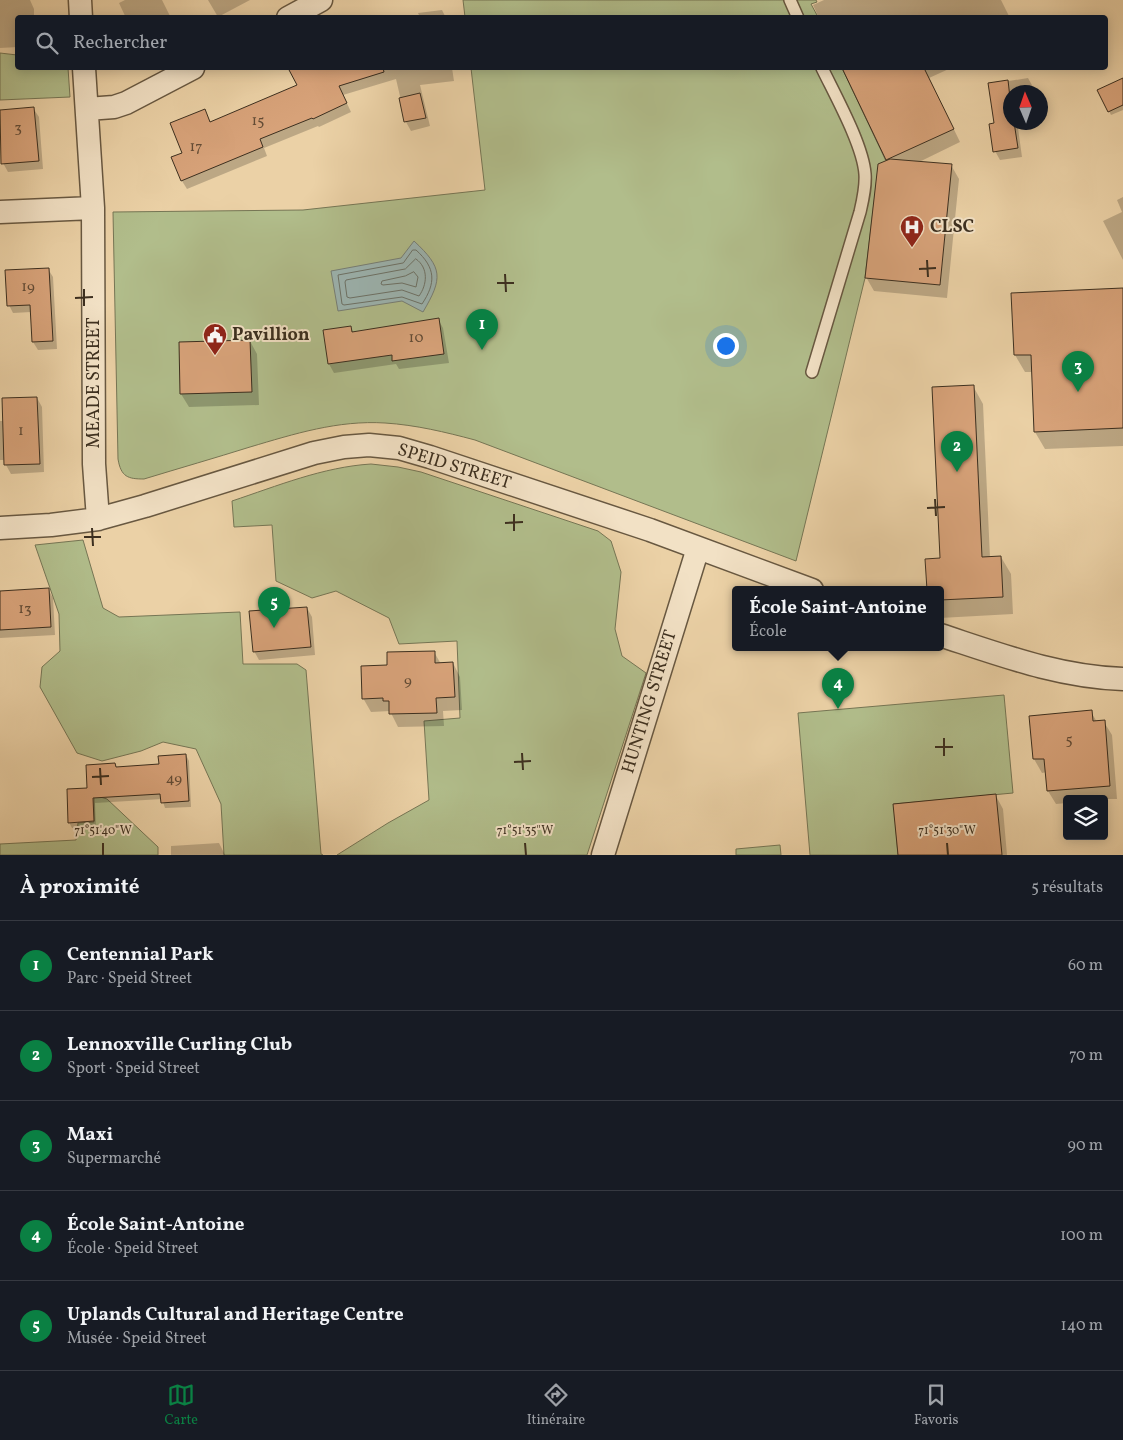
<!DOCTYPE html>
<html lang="fr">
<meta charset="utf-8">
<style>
:root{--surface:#171b24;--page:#20242c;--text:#f1f3f6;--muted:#9ea1a6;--line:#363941;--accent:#0b8043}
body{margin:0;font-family:Vollkorn,serif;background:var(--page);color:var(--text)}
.controls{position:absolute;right:15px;bottom:15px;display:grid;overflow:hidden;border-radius:5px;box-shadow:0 2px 12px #0003}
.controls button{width:45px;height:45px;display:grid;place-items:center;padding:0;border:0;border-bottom:1px solid var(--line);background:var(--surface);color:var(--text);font:25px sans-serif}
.compass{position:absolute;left:1003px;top:85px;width:45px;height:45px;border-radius:50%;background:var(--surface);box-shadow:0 2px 12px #0003;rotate:358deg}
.you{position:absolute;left:725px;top:345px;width:18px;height:18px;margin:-12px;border:4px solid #fff;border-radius:50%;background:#1a73e8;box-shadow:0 0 0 8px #1a73e833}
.badge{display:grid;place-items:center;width:32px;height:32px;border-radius:50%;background:var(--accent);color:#fff;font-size:16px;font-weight:700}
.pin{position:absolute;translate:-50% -41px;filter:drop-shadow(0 1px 2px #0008)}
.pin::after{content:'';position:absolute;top:26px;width:18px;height:15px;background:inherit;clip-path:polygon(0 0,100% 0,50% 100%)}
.popup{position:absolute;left:732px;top:586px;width:212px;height:65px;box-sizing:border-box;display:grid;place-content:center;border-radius:5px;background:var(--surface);filter:drop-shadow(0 1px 4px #0005);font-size:16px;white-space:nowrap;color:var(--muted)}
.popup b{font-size:19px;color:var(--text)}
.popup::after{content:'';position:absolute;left:50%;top:100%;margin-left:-10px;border:10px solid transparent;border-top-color:var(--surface)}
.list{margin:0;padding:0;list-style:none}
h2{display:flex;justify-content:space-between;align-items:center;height:65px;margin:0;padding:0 20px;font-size:21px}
h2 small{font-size:16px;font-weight:400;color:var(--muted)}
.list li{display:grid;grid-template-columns:32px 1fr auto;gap:15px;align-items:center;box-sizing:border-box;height:90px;padding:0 20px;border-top:1px solid var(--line)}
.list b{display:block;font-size:19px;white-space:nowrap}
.list p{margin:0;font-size:16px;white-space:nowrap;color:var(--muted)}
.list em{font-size:16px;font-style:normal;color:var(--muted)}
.icon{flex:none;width:28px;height:28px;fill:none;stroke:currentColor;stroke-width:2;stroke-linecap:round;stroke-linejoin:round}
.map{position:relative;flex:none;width:1123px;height:855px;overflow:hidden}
.search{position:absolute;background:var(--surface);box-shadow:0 2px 12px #0003;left:15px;right:15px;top:15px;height:55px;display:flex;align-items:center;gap:12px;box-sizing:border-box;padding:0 18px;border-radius:5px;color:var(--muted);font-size:19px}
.sheet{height:515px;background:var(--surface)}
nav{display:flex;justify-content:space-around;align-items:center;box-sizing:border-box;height:70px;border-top:1px solid var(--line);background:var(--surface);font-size:14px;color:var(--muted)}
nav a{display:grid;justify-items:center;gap:2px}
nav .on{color:var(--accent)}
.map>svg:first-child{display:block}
.green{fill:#b1bd8b;stroke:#767655}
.water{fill:#9cb5b2;stroke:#767f77}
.shadow{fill:#0003}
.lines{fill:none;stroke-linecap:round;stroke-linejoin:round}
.shore{stroke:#6c7268;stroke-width:1}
.building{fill:#d7a279;stroke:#3c2f1f}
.service-casing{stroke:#685841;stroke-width:14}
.minor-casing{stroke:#685841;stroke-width:25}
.service{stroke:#f2e1c5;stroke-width:11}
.minor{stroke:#f2e1c5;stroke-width:22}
.ticks{fill:none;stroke:#3c2f1f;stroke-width:2}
.labels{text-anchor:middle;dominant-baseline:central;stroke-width:4;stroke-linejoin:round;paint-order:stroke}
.number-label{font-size:15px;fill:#634c36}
.poi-label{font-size:18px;font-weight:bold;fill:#3c2f1f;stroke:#f2e1c5;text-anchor:start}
.street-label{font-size:18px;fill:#3c2f1f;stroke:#f2e1c5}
.ticks-label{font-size:12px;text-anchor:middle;fill:#3c2f1f;stroke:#f2e1c5;stroke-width:4;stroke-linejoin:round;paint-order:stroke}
</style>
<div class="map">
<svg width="1123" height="855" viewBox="0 0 1123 855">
<rect width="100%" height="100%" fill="#ebd1a6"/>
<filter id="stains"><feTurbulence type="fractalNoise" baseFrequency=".004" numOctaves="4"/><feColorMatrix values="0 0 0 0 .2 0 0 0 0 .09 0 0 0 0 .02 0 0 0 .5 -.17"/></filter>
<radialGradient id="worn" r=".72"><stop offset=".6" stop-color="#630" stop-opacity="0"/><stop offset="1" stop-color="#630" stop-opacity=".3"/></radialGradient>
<path class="green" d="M 463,0 L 816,0 L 817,2 L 811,4 L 818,17 L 465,17 Z
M 0,53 L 17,55 L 18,68 L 68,68 L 70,97 L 0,100 Z
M 471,68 L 842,68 L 886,161 L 889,161 L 878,169 L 865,278 L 796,561 L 475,440 C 445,432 416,425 385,423 C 338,420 294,434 250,447 C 215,458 180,468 144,479 C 128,479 121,477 118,459 L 113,212 L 303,210 L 485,190 Z
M 371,464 L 398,467 L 421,472 L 598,531 L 611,541 L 621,572 L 615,629 L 622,656 L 646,673 L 587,855 L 337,855 L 388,823 L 429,800 L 424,721 L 460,718 L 457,641 L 399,644 L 389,618 L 336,591 L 312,598 L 276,581 L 272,525 L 234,527 L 232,501 C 277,486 323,467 371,464 Z
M 83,540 L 103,608 L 119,617 L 240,612 L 243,664 L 297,664 L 306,670 L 321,854 L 323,855 L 224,855 L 221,804 L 196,749 L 163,742 L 141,751 L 102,761 L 77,753 L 40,687 L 42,667 L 60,651 L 59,614 L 35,545 Z
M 1004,695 L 1013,793 L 894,804 L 898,855 L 810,855 L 798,713 Z
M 94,795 L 107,799 L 158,847 L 158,855 L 0,855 L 0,844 L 76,840 L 78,823 L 94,822 Z
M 780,845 L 781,855 L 736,855 L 736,849 Z"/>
<path class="water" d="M 414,241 C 443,268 443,278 423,312 L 402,301 L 338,311 L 331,271 L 401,258 Z"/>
<path class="shadow" d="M 0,0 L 30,0 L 34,9 L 34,18 L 18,18 L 18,47 L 0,48 Z
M 125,0 L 162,0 L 171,18 L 126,18 L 119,3 Z
M 208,0 L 250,0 L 218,17 Z
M 824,0 L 1001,0 L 1010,18 L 819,18 L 813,5 Z
M 442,10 L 446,18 L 408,18 L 408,16 L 419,15 L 418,13 Z
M 297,68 L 452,68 L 454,81 L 420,85 L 430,126 L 411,131 L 406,122 L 396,79 L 343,95 L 351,112 L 319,127 L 318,126 L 264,148 L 267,156 L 187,189 L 182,181 L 184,153 L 205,111 L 211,123 L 298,86 L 291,70 Z
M 843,68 L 951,68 L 929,78 L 960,142 L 917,163 L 951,165 L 959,179 L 947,298 L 874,291 L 866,277 L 888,161 Z
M 1028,78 L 1033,87 L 1033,92 L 1010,92 L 1010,122 L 1038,122 L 1038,126 L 1018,128 L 1022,157 L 1000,160 L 995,151 L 995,124 L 990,84 Z
M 1123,80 L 1123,110 L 1111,115 L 1109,111 Z
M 33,108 L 39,117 L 43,169 L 8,172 L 3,163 L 0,111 Z
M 1123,197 L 1123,260 L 1103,221 L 1122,212 L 1117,200 Z
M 48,269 L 53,277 L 57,349 L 38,350 L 33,342 L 31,312 L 13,313 L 9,305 Z
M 1123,289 L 1123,446 L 1045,449 L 1035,432 L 1033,372 L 1025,372 L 1015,355 Z
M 438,319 L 443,328 L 449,363 L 399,369 L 396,364 L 334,373 L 329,364 L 350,327 L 354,333 Z
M 250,341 L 257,354 L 259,405 L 189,407 L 181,394 Z
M 973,386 L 983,404 L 990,558 L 1001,557 L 1011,574 L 1013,614 L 940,618 L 940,590 L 928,590 L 927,560 L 942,559 Z
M 37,398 L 42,407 L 44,472 L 11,474 L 6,465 L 5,460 L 0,460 L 0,421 L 4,421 Z
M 48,589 L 53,598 L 55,635 L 0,638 L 0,592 Z
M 307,608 L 312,617 L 315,655 L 259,660 L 254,651 Z
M 434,652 L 441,664 L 453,663 L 460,677 L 462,710 L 443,711 L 444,726 L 398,727 L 390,711 L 371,712 L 363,698 L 388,666 Z
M 1091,712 L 1097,722 L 1104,722 L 1112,735 L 1117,799 L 1067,799 L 1067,803 L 1056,804 L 1048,791 L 1047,772 L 1042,773 L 1034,759 L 1031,717 Z
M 186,755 L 189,761 L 191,807 L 165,808 L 162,799 L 95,803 L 96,826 L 72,828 L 69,822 L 88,789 L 115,764 L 117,768 L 160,766 Z
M 996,796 L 1003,809 L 1007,855 L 899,855 Z
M 219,843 L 225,855 L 171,855 L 171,846 Z"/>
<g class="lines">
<path class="shore" d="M 413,250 L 416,250 C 436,268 436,283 422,304 L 402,297 L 344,305 L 342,304 L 338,275 L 403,263 Z
M 416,259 C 429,268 427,285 419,296 L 402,290 L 350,298 L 347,297 L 345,282 L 346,280 L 405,269 Z
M 414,272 L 418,277 L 416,287 L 402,283 L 383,285 L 381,284 L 382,281 L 405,276 Z"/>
</g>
<path class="building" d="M 288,68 L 383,68 L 384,72 L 339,86 L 347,103 L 313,119 L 312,118 L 260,139 L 263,147 L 181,181 L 171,157 L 182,153 L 170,123 L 205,109 L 210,122 L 297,85 Z
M 842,68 L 924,68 L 954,129 L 886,160 Z
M 1123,78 L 1123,105 L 1108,112 L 1097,90 Z
M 1008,80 L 1010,98 L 1010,122 L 1014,122 L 1018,148 L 993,152 L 989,124 L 994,123 L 988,83 Z
M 420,93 L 426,118 L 404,122 L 399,98 Z
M 34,107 L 39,161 L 1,164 L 0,110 Z
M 890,159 L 952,164 L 940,285 L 865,278 L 878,164 Z
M 49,268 L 53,341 L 32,342 L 30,305 L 7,306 L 5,270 Z
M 1123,288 L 1123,428 L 1034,432 L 1031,355 L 1014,355 L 1011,293 Z
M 439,318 L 444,354 L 392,361 L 392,355 L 328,364 L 323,330 L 351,326 L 352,332 Z
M 250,340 L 252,392 L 180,394 L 179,342 Z
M 974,385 L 982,557 L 1001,556 L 1003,597 L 940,600 L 940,590 L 927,590 L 925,559 L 940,558 L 932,387 Z
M 37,397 L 40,464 L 4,465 L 2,398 Z
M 49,588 L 51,627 L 0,630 L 0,591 Z
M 307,607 L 311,647 L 253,652 L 249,611 Z
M 435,651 L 435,663 L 453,662 L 455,697 L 436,698 L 437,713 L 389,714 L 389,701 L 383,701 L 383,698 L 362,699 L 361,666 L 387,665 L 387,652 Z
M 1092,710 L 1093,721 L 1105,720 L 1110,786 L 1047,791 L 1044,759 L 1033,759 L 1029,716 Z
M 186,754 L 189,801 L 161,803 L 160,794 L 93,798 L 94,821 L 68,823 L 67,789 L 87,788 L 86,765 L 115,763 L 116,767 L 159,764 L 158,756 Z
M 996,794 L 1002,855 L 898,855 L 893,804 Z"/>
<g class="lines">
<g class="service-casing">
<path id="service" d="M 790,0 L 798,18
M 812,372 L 860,212 C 863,199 866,187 865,174 C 863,145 835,95 822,68"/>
</g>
<g class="minor-casing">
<path id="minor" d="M 80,0 L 81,18
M 288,18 L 321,0
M 84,68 L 93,208 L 94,464 L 98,519
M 87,109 L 114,107 L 126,103 L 193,68
M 0,212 L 93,208
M 0,528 L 51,525 L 98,519 L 145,506 L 314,453 L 344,447 L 369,445 L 399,448 L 430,457 L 650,530 L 812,590
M 940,635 C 1001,655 1059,677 1123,679
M 603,855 L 698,548"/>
</g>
<use href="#service" class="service"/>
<use href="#minor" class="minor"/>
</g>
<path class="ticks" d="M 927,260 L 928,277M 919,269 L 936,268M 505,274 L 506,292M 497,283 L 514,283M 84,289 L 84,306M 75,298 L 93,297M 935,499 L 936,516M 927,508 L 945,507M 514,514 L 514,531M 505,523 L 523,522M 92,528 L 93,546M 84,537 L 101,537M 944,738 L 944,756M 935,747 L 953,747M 522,753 L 523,770M 514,762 L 531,761M 100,768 L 101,785M 92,777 L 109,776M 103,843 L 103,855M 525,843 L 526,855M 947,843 L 948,855"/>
<defs>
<g id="hospital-pin" transform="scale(1.25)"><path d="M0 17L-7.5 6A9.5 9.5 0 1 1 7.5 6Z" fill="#8f2418" stroke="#f2e1c5"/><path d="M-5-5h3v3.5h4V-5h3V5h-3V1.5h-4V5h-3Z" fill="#fff"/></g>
<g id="civic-pin" transform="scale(1.25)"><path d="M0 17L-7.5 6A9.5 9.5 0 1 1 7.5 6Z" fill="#8f2418" stroke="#f2e1c5"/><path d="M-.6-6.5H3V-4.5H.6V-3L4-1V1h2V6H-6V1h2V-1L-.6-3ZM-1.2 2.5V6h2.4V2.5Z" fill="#fff"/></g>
</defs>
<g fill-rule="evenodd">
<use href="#hospital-pin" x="912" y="227"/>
<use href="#civic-pin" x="215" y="335"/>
</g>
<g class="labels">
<g class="number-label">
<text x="258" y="121">15</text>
<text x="18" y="128">3</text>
<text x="196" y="147">17</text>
<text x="28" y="287">19</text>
<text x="416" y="338">10</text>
<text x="21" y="431">1</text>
<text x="25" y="609">13</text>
<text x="408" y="681">9</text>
<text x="1069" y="740">5</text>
<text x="174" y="779">49</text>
</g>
<g class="poi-label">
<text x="930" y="227">CLSC</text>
<text x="232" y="335">Pavillion</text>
</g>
<g class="street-label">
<text transform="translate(94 383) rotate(-90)">MEADE STREET</text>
<text transform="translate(454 467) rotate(17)">SPEID STREET</text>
<text transform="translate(650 702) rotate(-73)">HUNTING STREET</text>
</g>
</g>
<g class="ticks-label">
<text x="103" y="834">71°51'40"W</text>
<text x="525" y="834">71°51'35"W</text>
<text x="947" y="834">71°51'30"W</text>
</g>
<rect width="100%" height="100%" filter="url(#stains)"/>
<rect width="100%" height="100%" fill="url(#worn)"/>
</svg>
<div class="controls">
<button><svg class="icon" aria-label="layers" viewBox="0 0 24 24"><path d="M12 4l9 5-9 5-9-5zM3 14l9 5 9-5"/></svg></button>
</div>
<svg class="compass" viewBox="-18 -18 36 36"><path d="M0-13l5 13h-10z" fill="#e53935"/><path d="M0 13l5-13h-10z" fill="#9ea1a6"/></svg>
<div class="you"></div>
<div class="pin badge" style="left:482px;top:350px">1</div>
<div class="pin badge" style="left:957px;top:472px">2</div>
<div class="pin badge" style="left:1078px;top:392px">3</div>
<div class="pin badge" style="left:838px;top:709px">4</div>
<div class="popup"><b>École Saint-Antoine</b>École</div>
<div class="pin badge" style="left:274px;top:628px">5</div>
<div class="search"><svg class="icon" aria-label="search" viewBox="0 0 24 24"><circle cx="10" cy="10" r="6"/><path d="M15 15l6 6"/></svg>Rechercher</div>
</div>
<section class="sheet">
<h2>À proximité<small>5 résultats</small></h2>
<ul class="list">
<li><span class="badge">1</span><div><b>Centennial Park</b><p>Parc · Speid Street</p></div><em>60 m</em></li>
<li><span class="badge">2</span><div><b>Lennoxville Curling Club</b><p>Sport · Speid Street</p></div><em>70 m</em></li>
<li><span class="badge">3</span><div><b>Maxi</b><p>Supermarché</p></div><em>90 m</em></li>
<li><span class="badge">4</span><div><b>École Saint-Antoine</b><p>École · Speid Street</p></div><em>100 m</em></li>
<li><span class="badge">5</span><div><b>Uplands Cultural and Heritage Centre</b><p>Musée · Speid Street</p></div><em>140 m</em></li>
</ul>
</section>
<nav>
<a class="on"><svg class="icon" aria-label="map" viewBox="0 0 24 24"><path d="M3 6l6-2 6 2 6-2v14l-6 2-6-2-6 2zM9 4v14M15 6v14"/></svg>Carte</a>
<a><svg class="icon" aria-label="directions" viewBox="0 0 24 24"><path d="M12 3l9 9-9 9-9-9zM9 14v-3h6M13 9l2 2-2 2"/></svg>Itinéraire</a>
<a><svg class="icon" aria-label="saved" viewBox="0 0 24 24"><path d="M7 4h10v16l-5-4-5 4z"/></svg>Favoris</a>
</nav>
